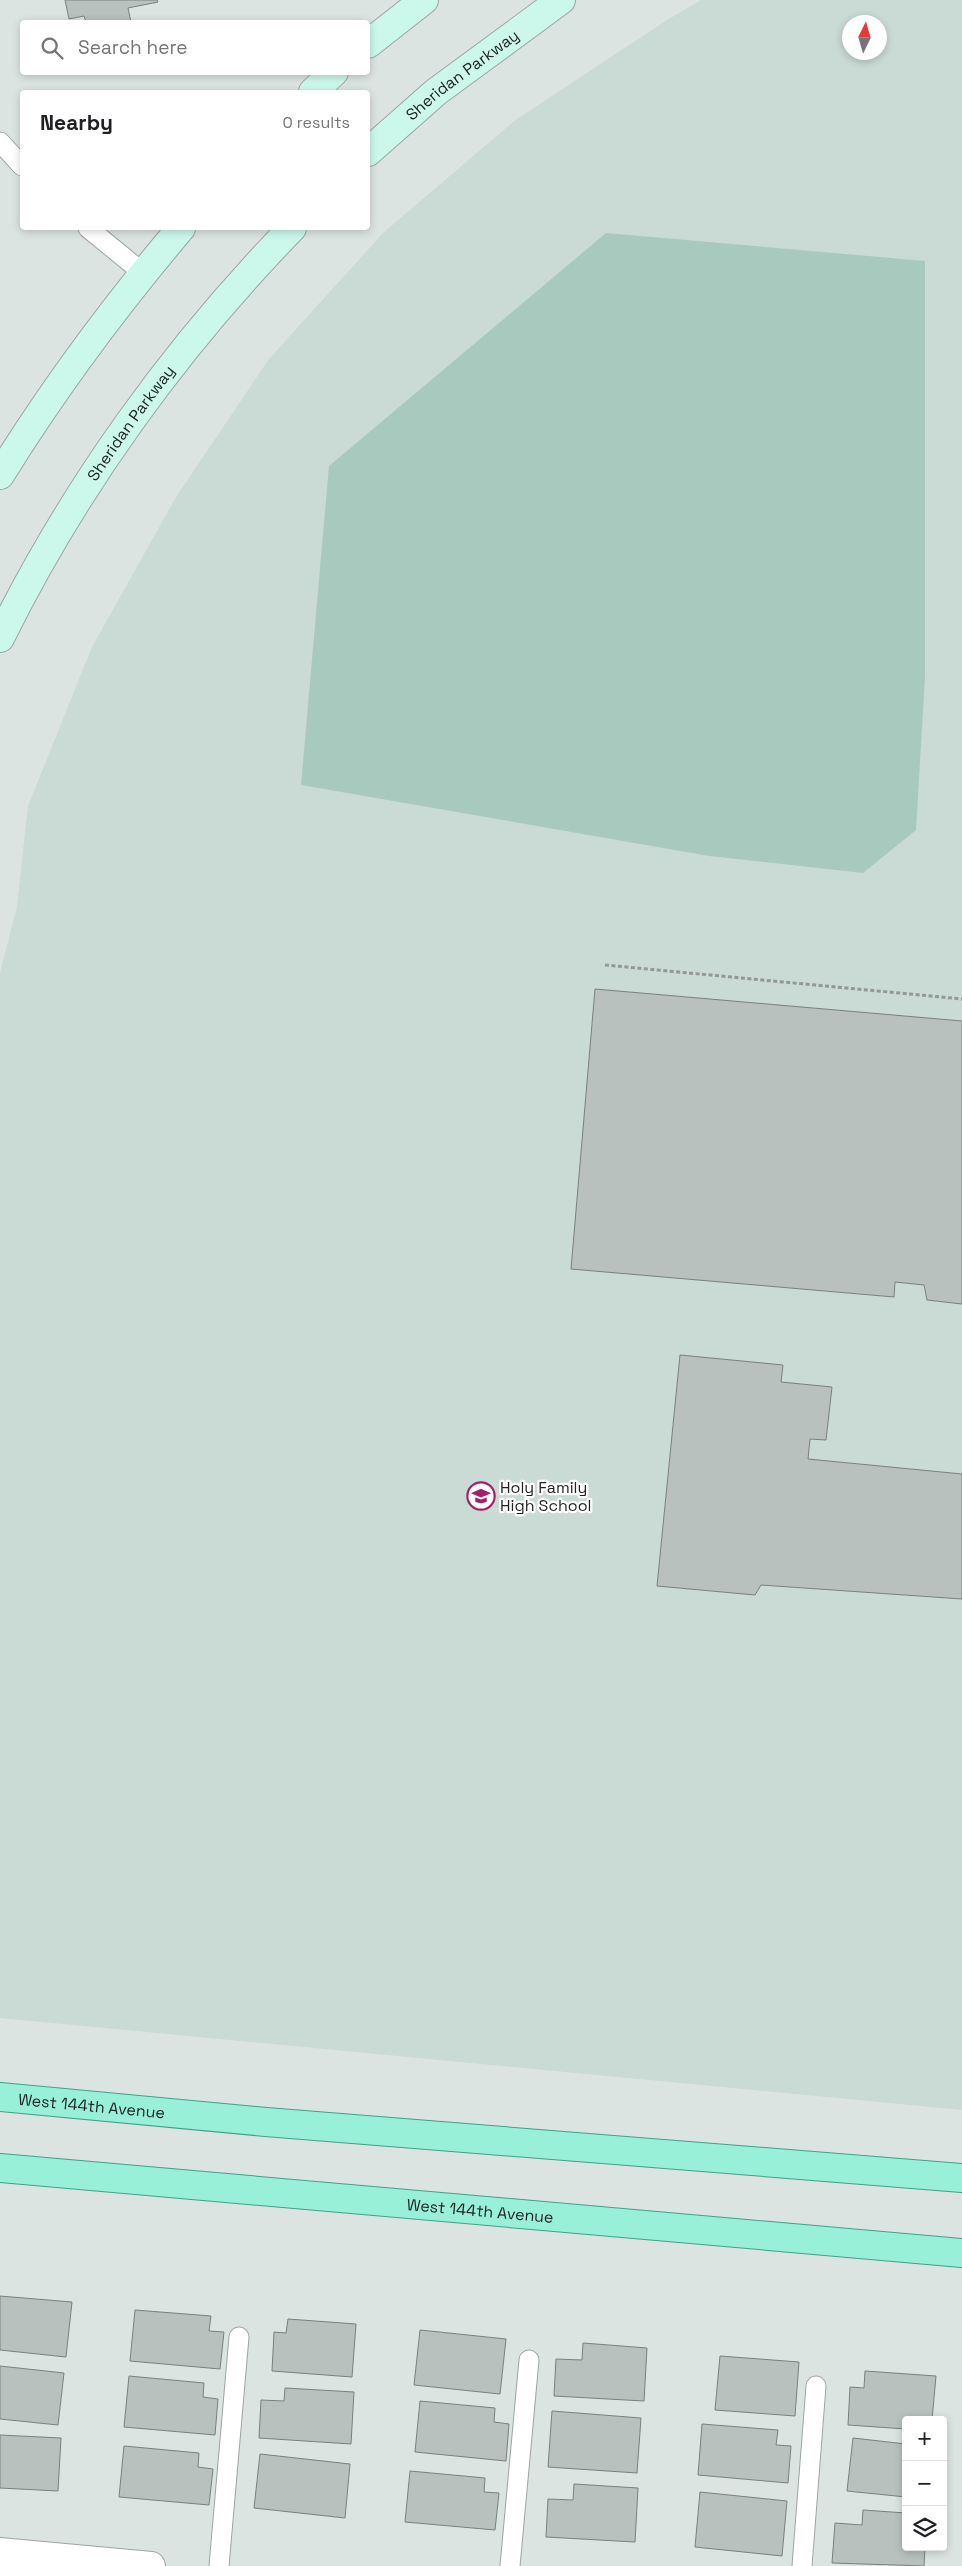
<!DOCTYPE html>
<meta charset="utf-8">
<style>
:root{--surface:#fff;--page:#f6f6f6;--text:#202124;--muted:#757577;--line:#e0e0e0}
body{margin:0;font-family:"Space Grotesk",sans-serif;background:var(--page);color:var(--text)}
.controls{position:absolute;right:15px;bottom:15px;display:grid;overflow:hidden;border-radius:5px;box-shadow:0 2px 8px #0003}
.controls button{width:45px;height:45px;display:grid;place-items:center;padding:0;border:0;border-bottom:1px solid var(--line);background:var(--surface);color:var(--text);font:25px sans-serif}
.compass{position:absolute;left:842px;top:15px;width:45px;height:45px;border-radius:50%;background:var(--surface);box-shadow:0 2px 8px #0003;rotate:5deg}
.list{margin:0;padding:0;list-style:none}
h2{display:flex;justify-content:space-between;align-items:center;height:65px;margin:0;padding:0 20px;font-size:21px}
h2 small{font-size:16px;font-weight:400;color:var(--muted)}
.icon{flex:none;width:28px;height:28px;fill:none;stroke:currentColor;stroke-width:2;stroke-linecap:round;stroke-linejoin:round}
.map{position:relative;flex:none;width:962px;height:2566px;overflow:hidden}
.search{position:absolute;background:var(--surface);box-shadow:0 2px 8px #0003;left:20px;top:20px;width:350px;height:55px;display:flex;align-items:center;gap:12px;box-sizing:border-box;padding:0 18px;border-radius:5px;color:var(--muted);font-size:19px}
.panel{position:absolute;background:var(--surface);box-shadow:0 2px 8px #0003;left:20px;top:90px;width:350px;height:140px;border-radius:5px}
.map>svg:first-child{display:block}
.built{fill:#cadad4;fill-rule:evenodd}
.pitch{fill:#a8cabe}
.building{fill:#b8c1be;stroke:#79817e}
.lines{fill:none;stroke-linecap:round;stroke-linejoin:round}
.service-casing{stroke:#9da5a2;stroke-width:21}
.minor-casing{stroke:#9da5a2;stroke-width:30}
.secondary-casing{stroke:#9da5a2;stroke-width:30}
.primary-casing{stroke:#41a188;stroke-width:30}
.path{stroke:#929896;stroke-width:3;stroke-dasharray:4 2.5;stroke-linecap:butt}
.service{stroke:#fff;stroke-width:19}
.minor{stroke:#fff;stroke-width:28}
.secondary{stroke:#ccf8ec;stroke-width:28}
.primary{stroke:#98f0d9;stroke-width:28}
.labels{text-anchor:middle;dominant-baseline:central;stroke-width:4.5;stroke-linejoin:round;paint-order:stroke}
.street-label{font-size:16px;fill:#1f2221;stroke:#fff}
.poi-label{font-size:16px;fill:#1f2221;stroke:#fff;text-anchor:start}
</style>
<div class="map">
<svg width="962" height="2566" viewBox="0 0 962 2566">
<rect width="100%" height="100%" fill="#dce4e1"/>
<path class="built" d="M 701,0 L 962,0 L 962,2110 L 0,2018 L 0,973 L 17,906 L 28,806 L 92,647 L 176,497 L 269,359 L 383,233 L 514,121 L 667,20 ZM 850,22 L 880,22 L 880,52 L 850,52 Z"/>
<path class="pitch" d="M 606,233 L 925,261 L 925,677 L 916,830 L 863,873 L 709,856 L 301,785 L 329,466 Z"/>
<path class="building" d="M 65,0 L 157,0 L 158,2 L 128,8 L 131,22 L 86,22 L 84,16 L 69,19 Z
M 595,989 L 962,1021 L 962,1304 L 927,1300 L 924,1285 L 895,1282 L 894,1297 L 571,1269 Z
M 680,1355 L 783,1365 L 781,1382 L 832,1387 L 826,1440 L 810,1439 L 808,1459 L 962,1474 L 962,1599 L 761,1585 L 755,1595 L 657,1586 Z
M 0,2296 L 72,2302 L 66,2357 L 0,2350 Z
M 135,2310 L 211,2316 L 209,2331 L 224,2332 L 220,2369 L 130,2361 Z
M 288,2319 L 356,2324 L 352,2377 L 272,2371 L 274,2332 L 286,2333 Z
M 420,2330 L 506,2339 L 500,2394 L 414,2385 Z
M 583,2343 L 647,2348 L 644,2401 L 554,2396 L 556,2359 L 582,2360 Z
M 720,2356 L 799,2362 L 795,2416 L 715,2410 Z
M 0,2366 L 64,2373 L 58,2425 L 0,2419 Z
M 865,2371 L 936,2376 L 932,2420 L 906,2420 L 906,2429 L 848,2425 L 850,2387 L 864,2388 Z
M 129,2376 L 204,2383 L 203,2397 L 218,2399 L 215,2435 L 124,2427 Z
M 285,2388 L 354,2392 L 351,2444 L 259,2438 L 261,2400 L 284,2401 Z
M 420,2401 L 495,2408 L 494,2422 L 509,2424 L 506,2461 L 415,2452 Z
M 552,2411 L 641,2418 L 637,2473 L 548,2467 Z
M 702,2424 L 778,2430 L 776,2445 L 791,2446 L 788,2483 L 698,2475 Z
M 0,2435 L 61,2438 L 58,2491 L 0,2488 Z
M 853,2438 L 906,2444 L 906,2497 L 847,2491 Z
M 124,2446 L 199,2453 L 198,2467 L 213,2469 L 209,2505 L 119,2497 Z
M 260,2454 L 350,2464 L 345,2518 L 254,2508 Z
M 410,2471 L 485,2478 L 484,2492 L 499,2493 L 495,2530 L 405,2522 Z
M 574,2484 L 638,2488 L 635,2542 L 546,2537 L 548,2499 L 573,2500 Z
M 700,2492 L 787,2501 L 782,2556 L 695,2547 Z
M 863,2510 L 906,2513 L 906,2547 L 925,2547 L 924,2566 L 832,2563 L 835,2523 L 862,2525 Z"/>
<g class="lines">
<g class="service-casing">
<path id="service" d="M 0,142 L 22,166
M 88,228 L 143,273
M 219,2566 L 239,2337
M 510,2566 L 529,2360
M 802,2566 L 816,2386"/>
</g>
<g class="minor-casing">
<path id="minor" d="M 0,2552 L 151,2566"/>
</g>
<g class="secondary-casing">
<g id="secondary">
<path d="M 368,44 L 424,0"/>
<path d="M 313,92 L 334,72"/>
<path id="s1" d="M 368,152 L 436,92 L 561,0"/>
<path d="M 0,475 C 54,388 115,306 181,228"/>
<path id="s2" d="M 0,638 C 74,488 175,348 292,228"/>
</g>
</g>
<g class="primary-casing">
<g id="primary">
<path id="s3" d="M 0,2097 L 266,2122 L 962,2178"/>
<path id="s4" d="M 0,2168 L 962,2253"/>
</g>
</g>
<path class="path" d="M 605,965 L 962,999"/>
<use href="#service" class="service"/>
<use href="#minor" class="minor"/>
<use href="#secondary" class="secondary"/>
<use href="#primary" class="primary"/>
</g>
<defs>
<g id="school-ring" transform="scale(1.4375)"><circle r="9.5" fill="#fff" stroke="#a51f69" stroke-width="1.5"/><path d="M0-5L7-2L0 1L-7-2ZM-4 1L0 2.5L4 1V4Q0 6-4 4Z" fill="#a51f69"/></g>
</defs>
<g fill-rule="evenodd">
<use href="#school-ring" x="481" y="1496"/>
</g>
<g class="labels">
<g class="street-label">
<text stroke="none"><textPath href="#s1" startOffset="122">Sheridan Parkway</textPath></text>
<text stroke="none"><textPath href="#s2" startOffset="252">Sheridan Parkway</textPath></text>
<text stroke="none"><textPath href="#s3" startOffset="92">West 144th Avenue</textPath></text>
<text stroke="none"><textPath href="#s4" startOffset="482">West 144th Avenue</textPath></text>
</g>
<g class="poi-label">
<text x="500" y="1487">Holy Family<tspan x="500" dy="18">High School</tspan></text>
</g>
</g>
</svg>
<div class="controls">
<button>+</button>
<button>−</button>
<button><svg class="icon" aria-label="layers" viewBox="0 0 24 24"><path d="M12 4l9 5-9 5-9-5zM3 14l9 5 9-5"/></svg></button>
</div>
<svg class="compass" viewBox="-18 -18 36 36"><path d="M0-13l5 13h-10z" fill="#e53935"/><path d="M0 13l5-13h-10z" fill="#757577"/></svg>
<div class="search"><svg class="icon" aria-label="search" viewBox="0 0 24 24"><circle cx="10" cy="10" r="6"/><path d="M15 15l6 6"/></svg>Search here</div>
<section class="panel">
<h2>Nearby<small>0 results</small></h2>
<ul class="list">
</ul>
</section>
</div>
